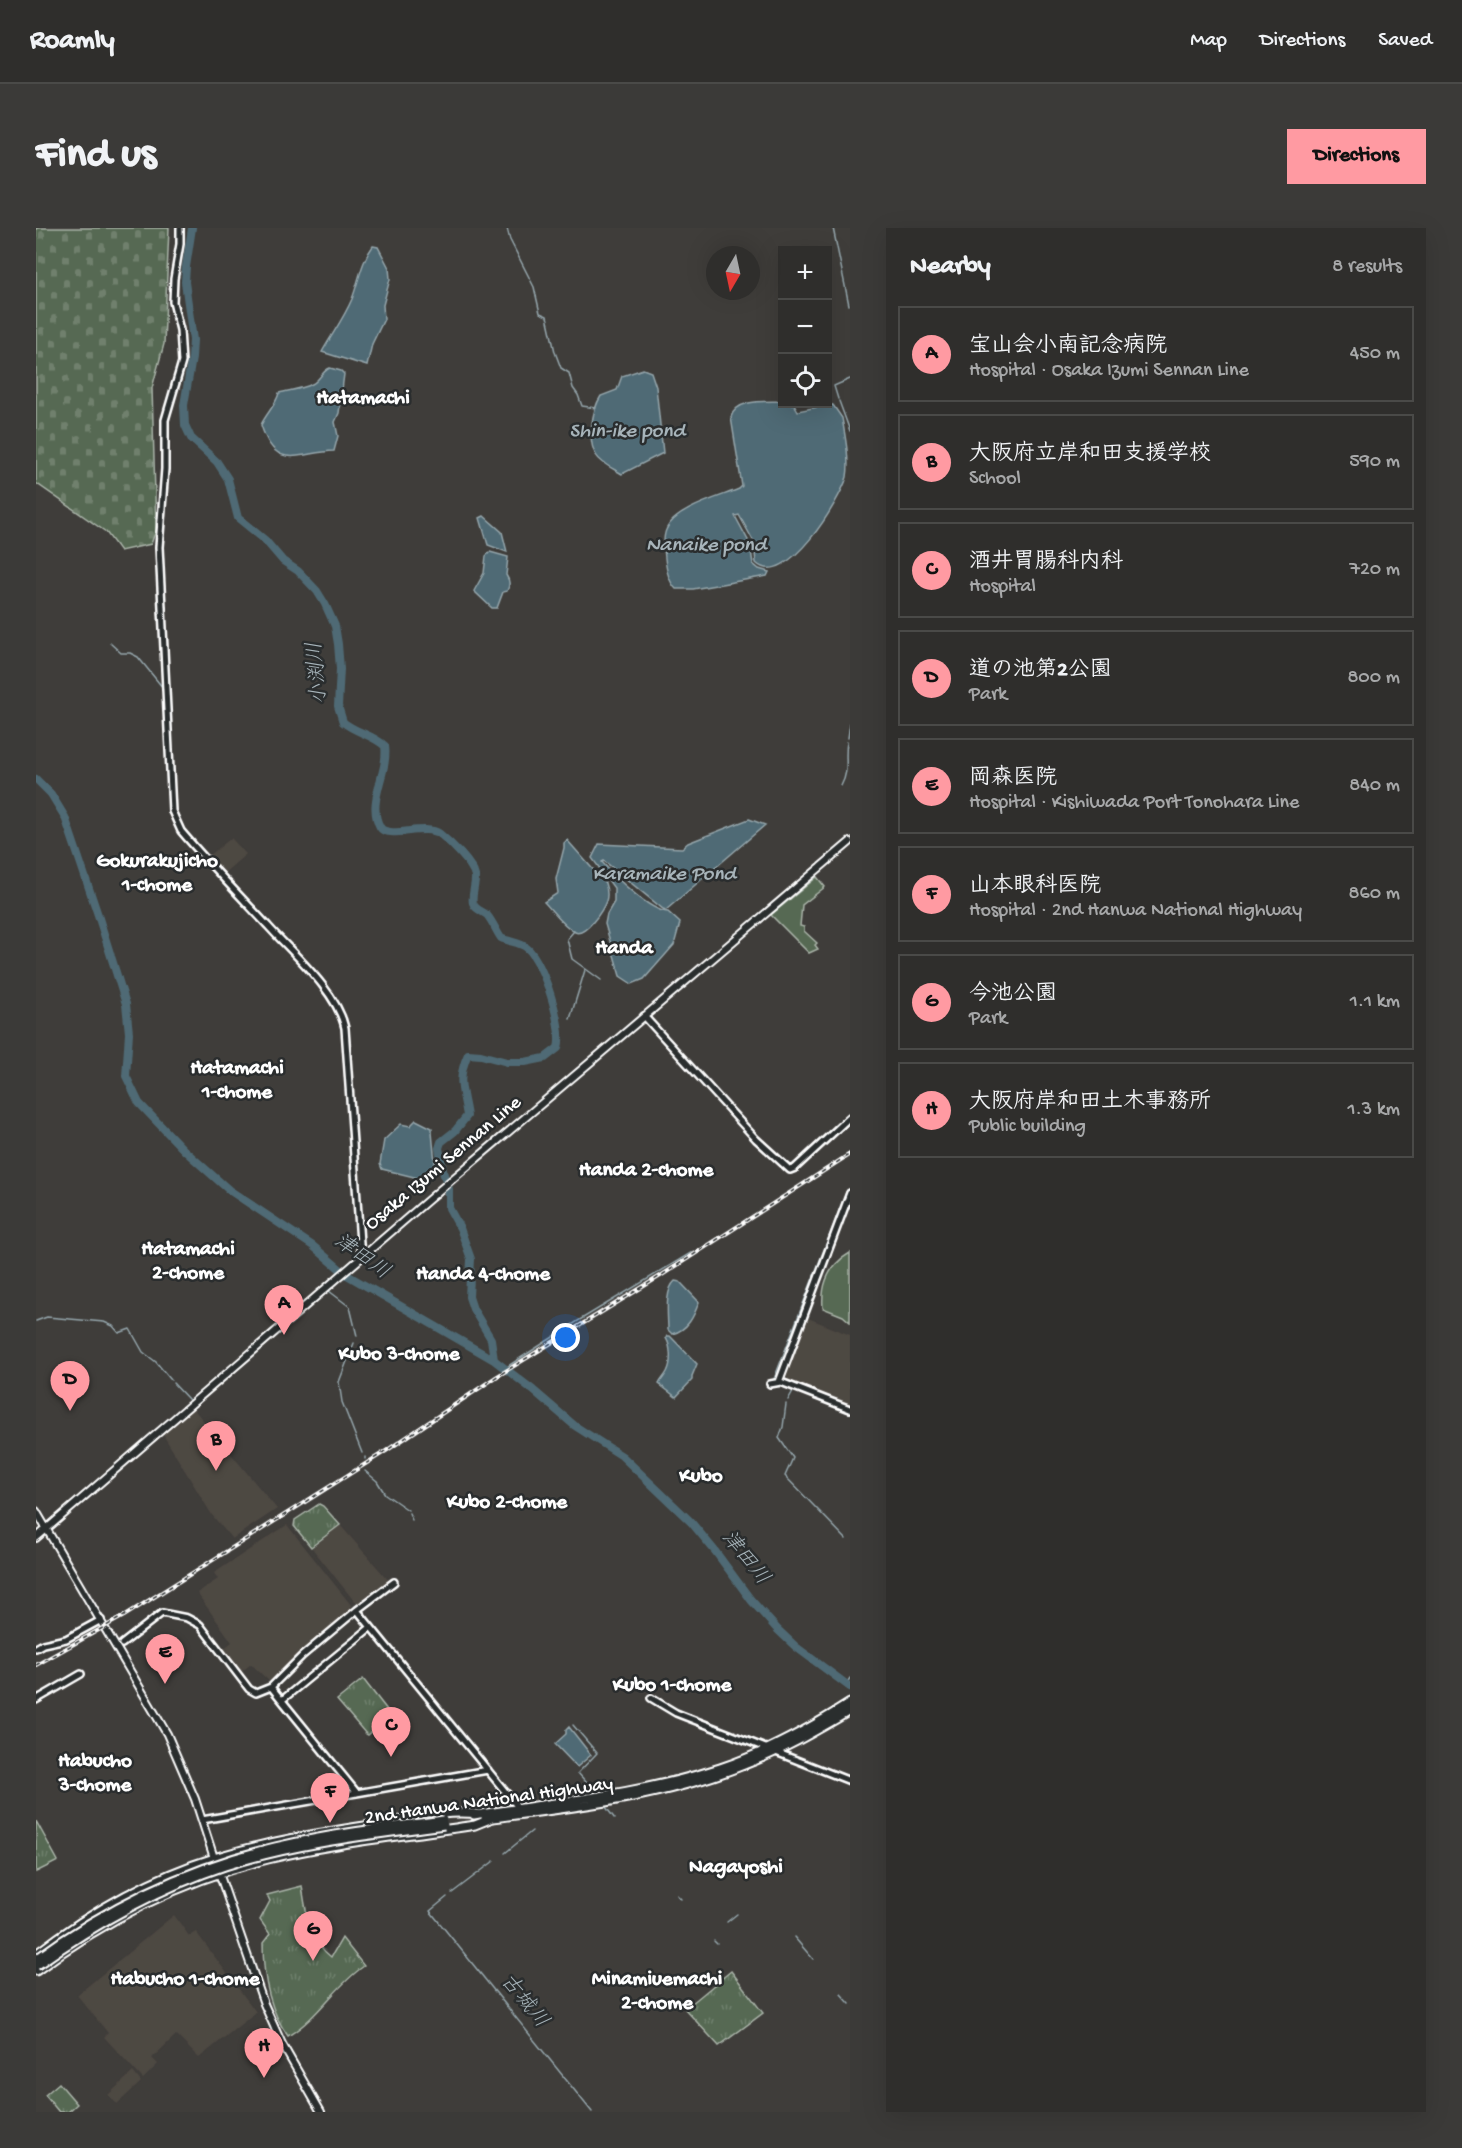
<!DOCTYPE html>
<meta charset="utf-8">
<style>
:root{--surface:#2f2e2c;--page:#3b3a38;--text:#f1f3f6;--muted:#a7a8a9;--line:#4a4a48;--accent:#ff9aa2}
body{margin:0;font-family:"Gochi Hand","Klee One",sans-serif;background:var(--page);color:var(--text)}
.controls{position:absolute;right:18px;top:18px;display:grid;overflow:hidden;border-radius:0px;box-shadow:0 6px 24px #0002}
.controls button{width:54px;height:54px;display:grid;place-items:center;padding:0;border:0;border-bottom:2px solid var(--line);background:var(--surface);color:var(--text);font:30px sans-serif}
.compass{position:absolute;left:670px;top:18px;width:54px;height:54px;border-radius:50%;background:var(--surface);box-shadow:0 6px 24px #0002;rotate:189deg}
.you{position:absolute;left:530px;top:1110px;width:21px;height:21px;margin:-15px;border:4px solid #fff;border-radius:50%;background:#1a73e8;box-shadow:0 0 0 9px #1a73e833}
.badge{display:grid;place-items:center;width:39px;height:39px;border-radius:50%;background:var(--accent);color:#111;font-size:20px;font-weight:700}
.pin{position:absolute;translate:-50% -50px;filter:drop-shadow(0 2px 3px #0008)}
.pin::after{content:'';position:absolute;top:32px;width:21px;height:18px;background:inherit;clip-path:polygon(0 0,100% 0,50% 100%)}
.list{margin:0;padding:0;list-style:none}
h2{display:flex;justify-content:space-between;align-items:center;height:78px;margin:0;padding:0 24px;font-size:26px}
h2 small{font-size:20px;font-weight:400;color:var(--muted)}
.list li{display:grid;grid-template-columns:39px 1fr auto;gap:18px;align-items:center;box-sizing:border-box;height:96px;margin:0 12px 12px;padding:0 12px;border:2px solid var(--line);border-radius:0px}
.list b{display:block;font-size:22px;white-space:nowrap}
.list p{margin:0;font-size:20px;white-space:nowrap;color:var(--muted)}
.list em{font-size:20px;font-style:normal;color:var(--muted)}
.icon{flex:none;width:33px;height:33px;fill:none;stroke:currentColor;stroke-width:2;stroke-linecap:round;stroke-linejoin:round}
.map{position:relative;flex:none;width:814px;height:1884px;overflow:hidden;border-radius:0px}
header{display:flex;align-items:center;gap:36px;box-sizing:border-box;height:84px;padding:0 30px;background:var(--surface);border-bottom:2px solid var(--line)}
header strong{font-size:28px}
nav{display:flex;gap:33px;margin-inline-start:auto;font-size:21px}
.intro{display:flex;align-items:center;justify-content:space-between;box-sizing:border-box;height:144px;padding:0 36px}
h1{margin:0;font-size:42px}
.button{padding:15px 27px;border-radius:0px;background:var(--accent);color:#111;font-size:21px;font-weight:700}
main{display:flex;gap:36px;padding:0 36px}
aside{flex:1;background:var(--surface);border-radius:0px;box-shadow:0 6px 24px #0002}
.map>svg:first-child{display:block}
.built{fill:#4e4842}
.grass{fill:#566953;stroke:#aab4a9;stroke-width:1.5}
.cemetery{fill:url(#cemetery-stones);stroke:#aab4a9;stroke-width:1.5}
.park{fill:url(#park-tufts);stroke:#aab4a9;stroke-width:1.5}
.water{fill:#4f6a74;stroke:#95a6ac;stroke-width:1.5}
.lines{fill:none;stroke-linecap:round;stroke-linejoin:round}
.stream{stroke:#95a6ac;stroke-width:1.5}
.river{stroke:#4f6a74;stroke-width:8}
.secondary-casing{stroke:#fff;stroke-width:10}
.primary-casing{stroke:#fff;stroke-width:10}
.highway-casing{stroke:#fff;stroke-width:11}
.secondary{stroke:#2a2d2e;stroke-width:5}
.primary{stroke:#2a2d2e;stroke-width:6}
.highway{stroke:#2a2d2e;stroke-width:7}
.rail-casing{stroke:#fff;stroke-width:4}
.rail{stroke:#2a2d2e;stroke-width:1.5;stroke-dasharray:4.5;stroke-linecap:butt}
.highway-bridge-casing{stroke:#fff;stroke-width:11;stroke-linecap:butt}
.highway-bridge{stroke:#2a2d2e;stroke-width:7}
.labels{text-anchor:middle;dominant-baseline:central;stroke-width:5;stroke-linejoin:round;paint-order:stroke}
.street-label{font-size:20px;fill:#fff;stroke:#2a2d2e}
.neighbourhood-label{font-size:21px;font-weight:bold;fill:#fff;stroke:#2a2d2e}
.water-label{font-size:21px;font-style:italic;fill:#a7b4ba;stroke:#2a2d2e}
</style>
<header>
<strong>Roamly</strong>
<nav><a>Map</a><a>Directions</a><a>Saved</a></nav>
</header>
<div class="intro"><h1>Find us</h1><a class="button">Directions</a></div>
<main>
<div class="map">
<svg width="814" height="1884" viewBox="0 0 814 1884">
<defs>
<pattern id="cemetery-stones" width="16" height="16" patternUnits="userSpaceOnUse" patternTransform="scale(1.5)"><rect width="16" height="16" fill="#566953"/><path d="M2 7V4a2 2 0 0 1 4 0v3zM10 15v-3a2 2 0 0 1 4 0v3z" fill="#6f806d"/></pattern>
<pattern id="park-tufts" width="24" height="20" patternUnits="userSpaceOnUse" patternTransform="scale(1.5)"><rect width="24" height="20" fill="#566953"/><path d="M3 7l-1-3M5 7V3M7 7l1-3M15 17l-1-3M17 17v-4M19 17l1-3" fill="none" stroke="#6f806d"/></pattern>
</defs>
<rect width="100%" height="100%" fill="#3f3d3a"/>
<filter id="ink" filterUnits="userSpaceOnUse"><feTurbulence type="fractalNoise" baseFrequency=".0167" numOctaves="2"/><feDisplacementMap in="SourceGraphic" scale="12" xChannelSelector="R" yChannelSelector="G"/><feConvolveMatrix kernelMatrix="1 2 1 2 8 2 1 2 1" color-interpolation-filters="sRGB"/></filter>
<g filter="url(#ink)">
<path class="built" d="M 195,610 L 210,626 L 187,646 L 172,629 Z
M 772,1090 L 814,1107 L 814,1177 L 753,1153 L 750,1147 Z
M 156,1179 L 241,1281 L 196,1311 L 176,1287 L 126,1205 Z
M 251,1297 L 315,1377 L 315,1386 L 236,1452 L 233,1453 L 215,1436 L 204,1445 L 187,1421 L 196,1414 L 161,1365 L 182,1351 L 178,1345 Z
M 304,1297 L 354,1354 L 325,1376 L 319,1374 L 276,1320 Z
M 138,1687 L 153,1708 L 160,1704 L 220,1784 L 163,1830 L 140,1807 L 116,1830 L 122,1836 L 107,1851 L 68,1809 L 72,1805 L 41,1767 Z
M 97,1844 L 105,1854 L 81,1876 L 72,1867 Z"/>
<path class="grass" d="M 781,649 L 789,659 L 766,677 L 764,698 L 768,699 L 768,703 L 781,715 L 779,717 L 782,721 L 773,725 L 735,687 Z
M 814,1025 L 814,1094 L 807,1088 L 787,1080 C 785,1056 793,1037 814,1025 Z"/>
<path class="cemetery" d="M 0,0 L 133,0 L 128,116 L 116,160 L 120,302 L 115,316 L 84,323 L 70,304 L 0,255 Z"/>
<path class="park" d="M 283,1276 L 287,1278 L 304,1297 L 275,1319 L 258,1298 L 259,1292 Z
M 327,1451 L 355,1487 L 332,1507 L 330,1506 L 301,1472 Z
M 0,1593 L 22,1633 L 0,1644 Z
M 266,1658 C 270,1684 273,1712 295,1729 L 306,1710 L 328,1738 C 299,1758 282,1790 252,1808 C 233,1782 227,1747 227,1715 L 234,1706 L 224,1692 L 234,1673 L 231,1667 Z
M 695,1743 L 727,1785 L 683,1818 L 649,1781 Z
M 23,1855 L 41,1876 L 32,1884 L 23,1884 L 9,1867 Z"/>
<path class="water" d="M 337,18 L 342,19 L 353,40 L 354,51 L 347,77 L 348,91 L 336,116 L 331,138 L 286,124 C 296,106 308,90 316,71 C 323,53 325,34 337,18 Z
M 294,140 L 305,143 L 308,146 L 303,185 L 299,194 L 302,208 L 298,223 C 263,224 240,245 225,197 C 230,186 240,177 243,165 C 254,162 267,161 276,156 C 284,152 286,143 294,140 Z
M 607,141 L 615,144 L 620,159 L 627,225 L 586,246 C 578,241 565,236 560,227 C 551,213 556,182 565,168 L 581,162 L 586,148 Z
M 746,173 L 746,176 L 758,176 L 762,183 L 792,177 L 797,177 L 806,190 C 809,208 814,231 811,249 C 804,272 750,363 720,335 L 718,314 L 703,287 L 699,288 L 714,316 L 717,336 L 723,341 L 733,344 L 731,348 L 657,361 L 640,361 C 633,354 630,340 629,330 C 628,322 627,309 630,302 C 638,281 684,269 703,261 L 706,258 L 695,189 C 701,170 730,174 746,173 Z
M 448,288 L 466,304 L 471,324 L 452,317 L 444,290 Z
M 454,324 L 472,329 L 470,347 C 474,353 474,357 471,363 L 467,364 L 461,380 L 456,380 L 438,363 L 448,345 L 450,328 Z
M 713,591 L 729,597 L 630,682 L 627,681 L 568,633 L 566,634 C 578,648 613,683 632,684 L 644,695 L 638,717 L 608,751 L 596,756 L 584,748 L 569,696 L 571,686 L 578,674 L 578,660 L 556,630 L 563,616 L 646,620 L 652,615 Z
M 531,612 L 569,655 C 571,661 572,667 570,673 C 567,682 549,709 539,704 C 527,698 517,683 508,674 L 522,665 L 520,651 L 528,620 L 528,615 Z
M 380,892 L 396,900 C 396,914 400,933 399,945 L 390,952 L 346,941 L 344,936 L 348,912 L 365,896 L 374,898 Z
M 639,1053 L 644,1054 L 663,1074 C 658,1088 652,1102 636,1106 L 632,1102 C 632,1088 628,1063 639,1053 Z
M 631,1108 L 634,1108 L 661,1136 L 656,1148 L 656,1152 L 640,1169 L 623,1156 C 625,1152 629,1148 631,1144 C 636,1135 635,1118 630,1110 Z
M 533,1499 L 555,1527 L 541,1539 L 519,1516 L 530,1506 L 530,1502 Z"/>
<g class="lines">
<path class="stream" d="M 471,0 L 474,12 L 498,59 L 504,85 L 511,88 L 519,124 L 525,140 L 533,145 L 537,160 L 542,167 L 546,178 L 560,180
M 797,0 L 813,77
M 802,171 L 798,158 L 814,151
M 803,173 L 814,203
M 74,415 L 85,425 L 94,425 L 102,429 L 127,460
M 812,510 L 814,495
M 805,558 C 814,542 808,530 811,514
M 538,703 L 531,711 L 536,731 L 565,752
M 534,791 L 549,742
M 293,1063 L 314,1079 L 321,1108
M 0,1093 L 11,1089 L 68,1094 L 77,1098 L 83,1105 L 94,1101 L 107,1124 L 120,1134 L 135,1152
M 318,1115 L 303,1154 L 306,1174 L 326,1225
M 469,1140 L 542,1093 L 658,1023
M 738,1151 L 811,962
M 137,1155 L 153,1172
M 745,1158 L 814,1184
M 752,1172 L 757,1163
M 750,1176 L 747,1199 L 743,1210 L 757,1230 L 749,1248 L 810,1311
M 329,1231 L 329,1229
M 329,1243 L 341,1253 L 349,1266 L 372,1282
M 373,1285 L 376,1292
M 811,1455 L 814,1450
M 537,1497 L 561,1525 L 542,1545 L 551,1555
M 554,1558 L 556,1560
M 569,1578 L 579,1591
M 469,1625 L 496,1603
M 416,1665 L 458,1633
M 641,1667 L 645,1671
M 411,1669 L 394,1683 L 556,1884
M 691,1694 L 701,1686
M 758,1709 L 777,1731
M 678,1713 L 681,1716
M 805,1766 L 814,1776"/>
<path class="river" d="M 156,0 L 150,39 L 149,54 L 157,112 L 156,130 L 148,177 L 149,197 L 155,210 L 181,234 L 192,251 L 202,290 L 229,312 L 247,333 L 262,343 L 281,363 L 289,376 L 299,398 L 302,416 L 304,441 L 302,478 L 307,494 C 320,505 336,506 349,518 C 353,545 330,573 344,599 C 351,612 389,595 404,606 C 414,614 437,636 439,648 C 440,657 435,667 437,675 C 439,682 447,683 451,687 C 457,694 460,703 465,710 C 473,714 485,714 491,720 C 507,733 528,800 522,820 L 509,830 L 489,834 L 471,834 L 445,827 L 432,826 C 420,853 427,861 431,888 L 419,903 L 405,914 L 403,920 L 408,947 L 413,961 L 413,980 L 424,1000 L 435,1031 L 433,1069 L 437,1081 L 455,1111 L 458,1132
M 0,551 L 15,566 L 29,589 L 62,687 L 90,776 L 93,805 L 90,848 L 103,875 L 148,922 L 193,962 L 277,1018 L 311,1047 L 458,1132 L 497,1162 L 539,1198 L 586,1228 L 655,1294 L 679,1323 L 715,1372 L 742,1402 L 760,1419 L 814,1459"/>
<g class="secondary-casing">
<path id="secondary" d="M 144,0 L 144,16 L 138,51 L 137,74 L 144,102 L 146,134 L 129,192 L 129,241 L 123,319 L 136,583 L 145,603 C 173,636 203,667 232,698 C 257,726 301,763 309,800 L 325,1029
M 608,788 L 720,911 L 754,942 L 759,940 L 814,889
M 743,1154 L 814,965
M 734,1156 L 745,1154 L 814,1181
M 321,1382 L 485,1583
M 86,1416 L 126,1385 L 151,1390 L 164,1397 L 213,1461 L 220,1465 L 235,1459 L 266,1428 L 321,1382 L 358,1354
M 0,1420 L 7,1416 L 30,1411 L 65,1392
M 235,1459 L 321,1565
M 615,1470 L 640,1485 L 814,1553
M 0,1472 L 45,1446
M 246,1472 L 335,1399
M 166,1592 L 452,1542"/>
</g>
<g class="primary-casing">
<path id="primary" d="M 0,1283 L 131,1506 L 159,1571 L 179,1633
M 0,1310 L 406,960 L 814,614
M 182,1642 L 228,1776 L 246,1816 L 285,1884"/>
</g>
<g class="highway-casing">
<path id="highway" d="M 438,1587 C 520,1574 604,1566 684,1540 C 730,1525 773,1501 814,1475
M 449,1591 C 536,1580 626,1570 708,1537 C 746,1523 779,1503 814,1483
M 0,1726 C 53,1685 116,1649 181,1629 C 234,1613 288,1604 342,1596 C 375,1591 409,1582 442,1586
M 0,1743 C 69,1691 148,1652 232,1631 C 300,1614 370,1608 439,1597 L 454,1591"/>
</g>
<use href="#secondary" class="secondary"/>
<use href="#primary" class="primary"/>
<use href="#highway" class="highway"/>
<g class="rail-casing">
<path id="rail" d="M 0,1437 L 88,1388 L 350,1223 L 460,1149 L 626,1047 L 814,926"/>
</g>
<use href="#rail" class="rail"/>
<g class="highway-bridge-casing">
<path id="highway-bridge" d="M 0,1731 C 72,1678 152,1640 239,1619 C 294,1606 351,1599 407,1592
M 0,1738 C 59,1696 120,1661 189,1638 C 260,1615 335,1607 408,1597"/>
</g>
<use href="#highway-bridge" class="highway-bridge"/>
</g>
</g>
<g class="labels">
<g class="street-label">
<text transform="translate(408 936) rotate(-40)">Osaka Izumi Sennan Line</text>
<text transform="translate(453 1574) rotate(-8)">2nd Hanwa National Highway</text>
</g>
<g class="neighbourhood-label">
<text x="327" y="171">Hatamachi</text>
<text x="121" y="634">Gokurakujicho<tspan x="121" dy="24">1-chome</tspan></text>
<text x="588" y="721">Handa</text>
<text x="201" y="841">Hatamachi<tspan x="201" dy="24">1-chome</tspan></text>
<text x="610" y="943">Handa 2-chome</text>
<text x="152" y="1022">Hatamachi<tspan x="152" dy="24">2-chome</tspan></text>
<text x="447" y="1047">Handa 4-chome</text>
<text x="363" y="1127">Kubo 3-chome</text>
<text x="665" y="1249">Kubo</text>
<text x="471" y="1275">Kubo 2-chome</text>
<text x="636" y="1458">Kubo 1-chome</text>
<text x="59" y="1534">Habucho<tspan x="59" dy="24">3-chome</tspan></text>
<text x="700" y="1640">Nagayoshi</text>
<text x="149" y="1752">Habucho 1-chome</text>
<text x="621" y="1752">Minamiuemachi<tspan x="621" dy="24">2-chome</tspan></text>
</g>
<g class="water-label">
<text x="591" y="204">Shin-ike pond</text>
<text x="670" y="318">Nanaike pond</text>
<text transform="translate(283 445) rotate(-95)">小渕川</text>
<text x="628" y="647">Karamaike Pond</text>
<text transform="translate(325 1030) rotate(35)">津田川</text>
<text transform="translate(708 1331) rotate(51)">津田川</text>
<text transform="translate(487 1774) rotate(51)">古城川</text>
</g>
</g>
</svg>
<div class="controls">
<button>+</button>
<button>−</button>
<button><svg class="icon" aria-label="locate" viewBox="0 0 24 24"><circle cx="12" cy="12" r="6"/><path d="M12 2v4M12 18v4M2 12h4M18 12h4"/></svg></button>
</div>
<svg class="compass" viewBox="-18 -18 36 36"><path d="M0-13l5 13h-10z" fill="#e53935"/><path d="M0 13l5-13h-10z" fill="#a7a8a9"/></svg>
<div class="you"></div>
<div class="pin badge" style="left:248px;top:1107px">A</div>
<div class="pin badge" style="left:180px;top:1243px">B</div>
<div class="pin badge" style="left:355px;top:1529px">C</div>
<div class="pin badge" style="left:34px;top:1183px">D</div>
<div class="pin badge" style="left:129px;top:1456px">E</div>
<div class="pin badge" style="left:294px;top:1595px">F</div>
<div class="pin badge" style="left:277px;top:1733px">G</div>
<div class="pin badge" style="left:228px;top:1850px">H</div>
</div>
<aside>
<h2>Nearby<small>8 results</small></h2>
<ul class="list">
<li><span class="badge">A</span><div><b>宝山会小南記念病院</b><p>Hospital · Osaka Izumi Sennan Line</p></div><em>450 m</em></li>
<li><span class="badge">B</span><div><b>大阪府立岸和田支援学校</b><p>School</p></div><em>590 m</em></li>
<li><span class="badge">C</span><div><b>酒井胃腸科内科</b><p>Hospital</p></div><em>720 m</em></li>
<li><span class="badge">D</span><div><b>道の池第2公園</b><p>Park</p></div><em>800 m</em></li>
<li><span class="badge">E</span><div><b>岡森医院</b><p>Hospital · Kishiwada Port Tonohara Line</p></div><em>840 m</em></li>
<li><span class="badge">F</span><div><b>山本眼科医院</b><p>Hospital · 2nd Hanwa National Highway</p></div><em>860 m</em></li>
<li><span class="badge">G</span><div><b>今池公園</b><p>Park</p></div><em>1.1 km</em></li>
<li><span class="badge">H</span><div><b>大阪府岸和田土木事務所</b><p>Public building</p></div><em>1.3 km</em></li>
</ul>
</aside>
</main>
